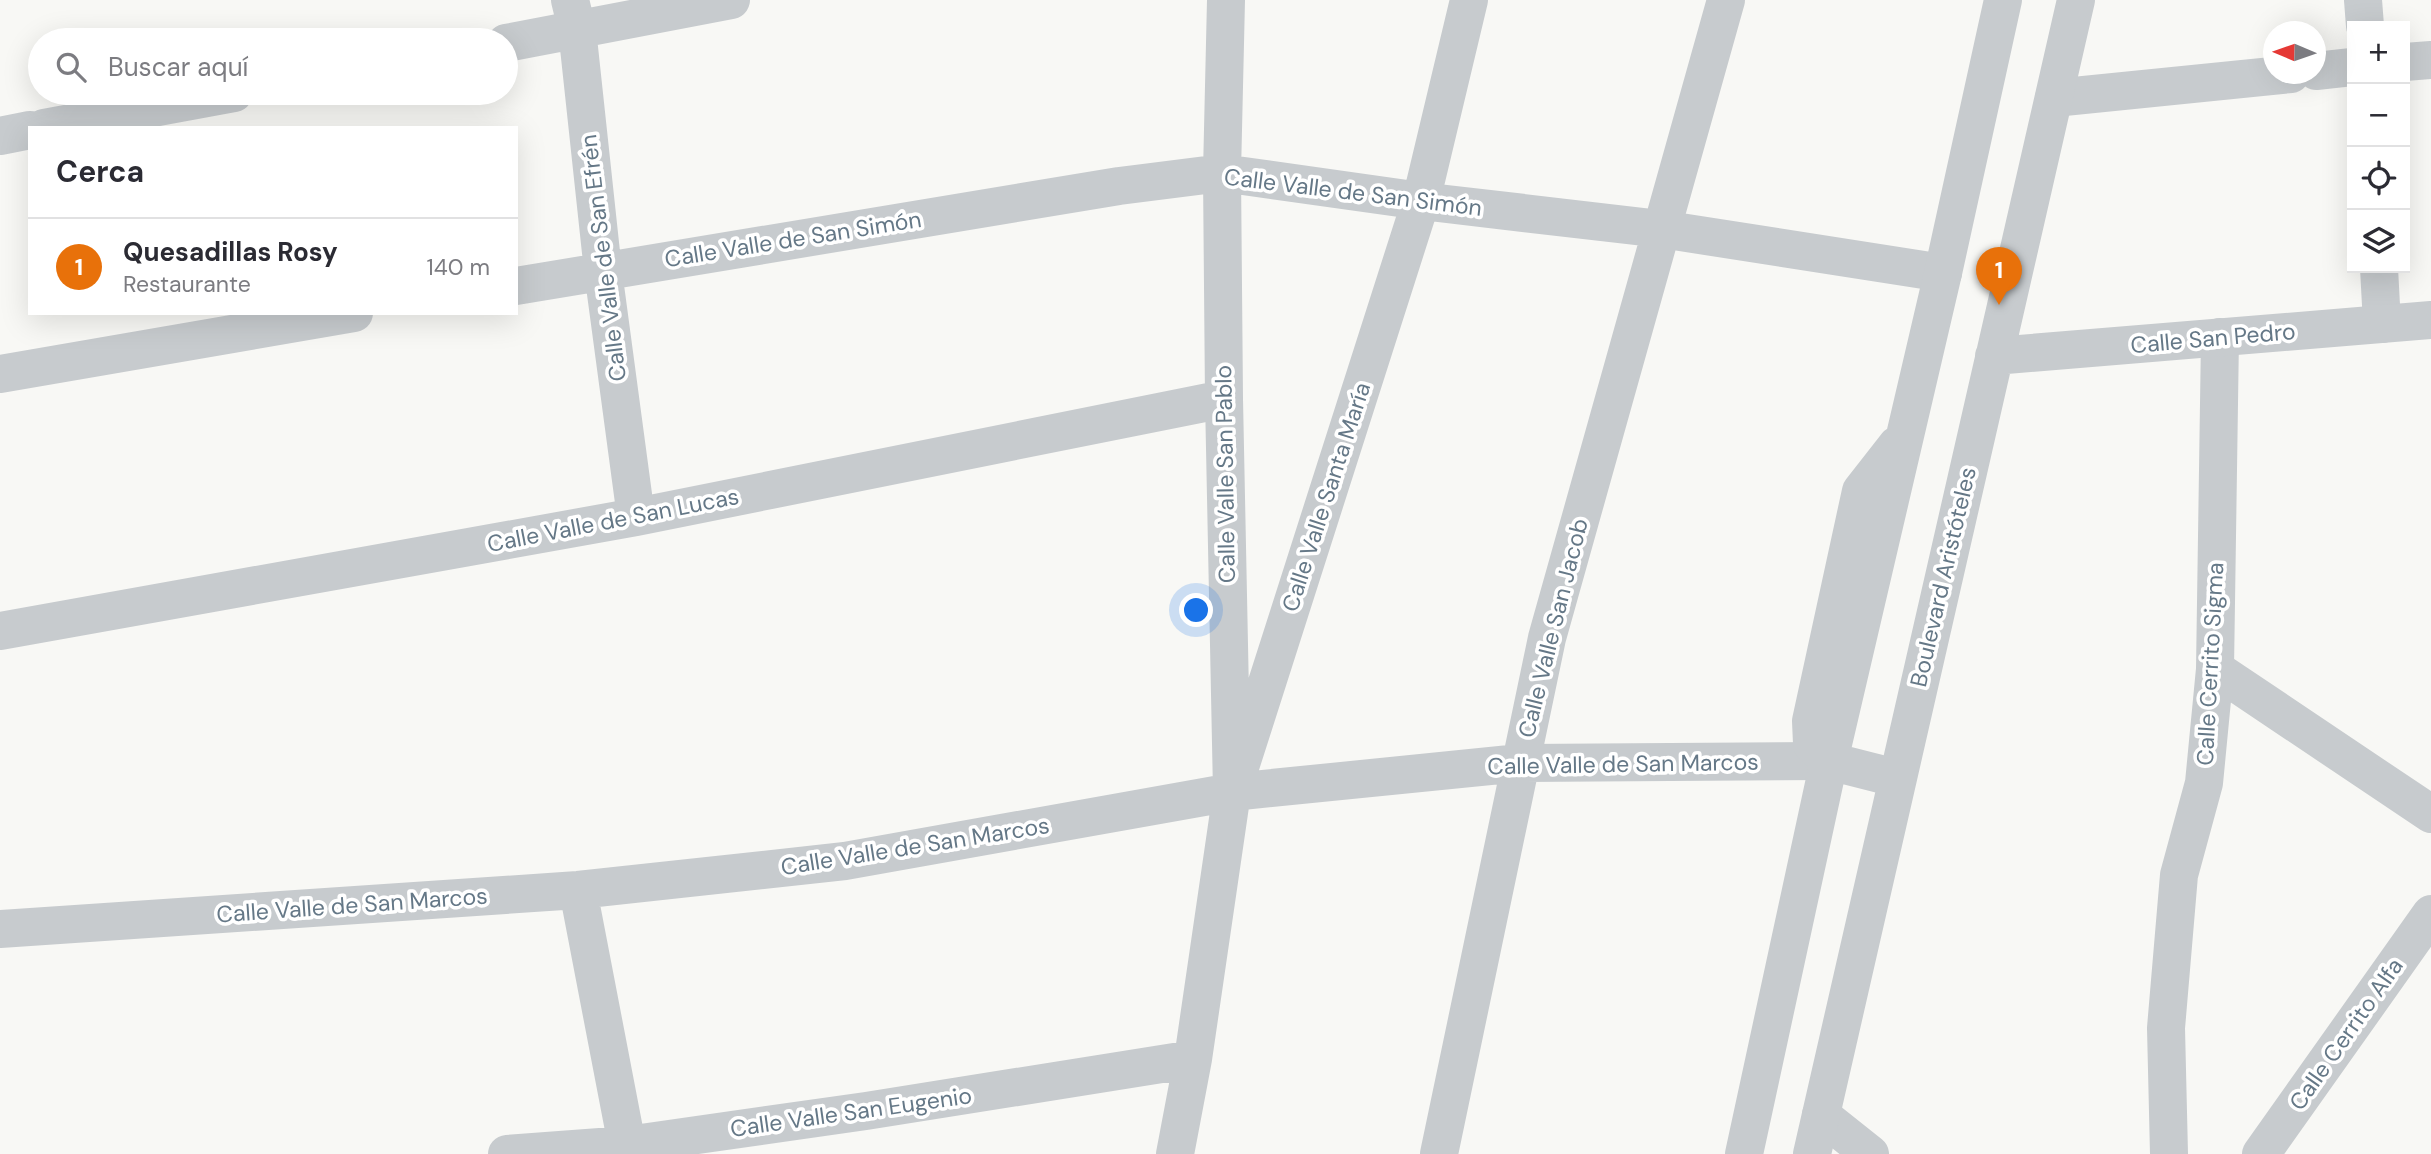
<!DOCTYPE html>
<html lang="es">
<meta charset="utf-8">
<style>
:root{--surface:#fff;--page:#f2f2f3;--text:#2b2b33;--muted:#7c7c81;--line:#e1e1e2;--accent:#ed521f}
body{margin:0;font-family:"DM Sans",sans-serif;background:var(--page);color:var(--text)}
.controls{position:absolute;right:21px;top:21px;display:grid;overflow:hidden;border-radius:0px;box-shadow:0 7px 28px #0002}
.controls button{width:63px;height:63px;display:grid;place-items:center;padding:0;border:0;border-bottom:2px solid var(--line);background:var(--surface);color:var(--text);font:35px sans-serif}
.compass{position:absolute;left:2263px;top:21px;width:63px;height:63px;border-radius:50%;background:var(--surface);box-shadow:0 7px 28px #0002;rotate:272deg}
.you{position:absolute;left:1197px;top:611px;width:24px;height:24px;margin:-18px;border:5px solid #fff;border-radius:50%;background:#1a73e8;box-shadow:0 0 0 10px #1a73e833}
.badge{display:grid;place-items:center;width:46px;height:46px;border-radius:50%;background:var(--accent);color:#fff;font-size:23px;font-weight:700}
.pin{position:absolute;translate:-50% -58px;filter:drop-shadow(0 2px 4px #0008)}
.pin::after{content:'';position:absolute;top:37px;width:24px;height:21px;background:inherit;clip-path:polygon(0 0,100% 0,50% 100%)}
.list{margin:0;padding:0;list-style:none}
h2{display:flex;justify-content:space-between;align-items:center;height:91px;margin:0;padding:0 28px;font-size:30px}
h2 small{font-size:23px;font-weight:400;color:var(--muted)}
.list li{display:grid;grid-template-columns:46px 1fr auto;gap:21px;align-items:center;box-sizing:border-box;height:98px;padding:0 28px;border-top:2px solid var(--line)}
.list b{display:block;font-size:26px;white-space:nowrap}
.list p{margin:0;font-size:23px;white-space:nowrap;color:var(--muted)}
.list em{font-size:23px;font-style:normal;color:var(--muted)}
.icon{flex:none;width:38px;height:38px;fill:none;stroke:currentColor;stroke-width:2;stroke-linecap:round;stroke-linejoin:round}
.map{position:relative;flex:none;width:2431px;height:1154px;overflow:hidden}
.search{position:absolute;background:var(--surface);box-shadow:0 7px 28px #0002;left:28px;top:28px;width:490px;height:77px;display:flex;align-items:center;gap:18px;box-sizing:border-box;padding:0 24px;border-radius:38px;color:var(--muted);font-size:26px}
.panel{position:absolute;background:var(--surface);box-shadow:0 7px 28px #0002;left:28px;top:126px;width:490px;height:189px;border-radius:0px}
.map>svg:first-child{display:block}
.lines{fill:none;stroke-linecap:round;stroke-linejoin:round}
.minor{stroke:#c7cbce;stroke-width:38}
.tertiary{stroke:#c7cbce;stroke-width:38}
.labels{text-anchor:middle;dominant-baseline:central;stroke-width:7;stroke-linejoin:round;paint-order:stroke}
.street-label{font-size:23px;fill:#657887;stroke:#fff}
</style>
<div class="map">
<svg width="2431" height="1154" viewBox="0 0 2431 1154">
<rect width="100%" height="100%" fill="#f8f8f5"/>
<g class="lines">
<path class="minor" d="M 570,0 L 577,29 L 603,271 L 636,517
M 2363,0 L 2365,26
M 506,43 L 731,0
M 2405,62 L 2431,60
M 2316,71 L 2352,67
M 2054,98 L 2291,74
M 44,128 L 234,93
M 0,136 L 30,130
M 2379,268 L 2382,324
M 516,286 L 1119,186 L 1222,173 L 1421,201 L 1661,229 L 1943,273
M 0,374 L 354,313
M 0,631 L 636,517 L 1224,399
M 2215,669 L 2431,814
M 1241,764 L 1421,201 L 1469,0
M 578,890 L 627,1145
M 0,929 L 578,890 L 845,861 L 1232,792 L 1520,763 L 1829,761
M 1821,1115 L 1870,1154
M 507,1154 L 627,1145 L 866,1111 L 1193,1059
M 1175,1154 L 1193,1059 L 1232,792 L 1224,399 L 1222,173 L 1226,0
M 1439,1154 L 1547,638 L 1726,0
M 2169,1154 L 2166,1028 L 2179,875 L 2204,783 L 2215,669 L 2220,337
M 2261,1154 L 2431,914"/>
<path class="tertiary" d="M 1994,356 L 2431,320
M 1896,778 L 1829,761 L 1812,744 L 1811,721 L 1861,491 L 1897,445
M 1744,1154 L 1829,761 L 1943,273 L 2003,0
M 1812,1154 L 2076,0"/>
</g>
<g class="labels">
<g class="street-label">
<text transform="translate(1353 192) rotate(7)">Calle Valle de San Simón</text>
<text transform="translate(793 239) rotate(-9)">Calle Valle de San Simón</text>
<text transform="translate(603 258) rotate(-97)">Calle Valle de San Efrén</text>
<text transform="translate(2213 338) rotate(-5)">Calle San Pedro</text>
<text transform="translate(1225 474) rotate(-91)">Calle Valle San Pablo</text>
<text transform="translate(1326 497) rotate(-72)">Calle Valle Santa María</text>
<text transform="translate(613 520) rotate(-11)">Calle Valle de San Lucas</text>
<text transform="translate(1943 577) rotate(-77)">Boulevard Aristóteles</text>
<text transform="translate(1553 628) rotate(-76)">Calle Valle San Jacob</text>
<text transform="translate(2210 664) rotate(-87)">Calle Cerrito Sigma</text>
<text transform="translate(1623 764) rotate(-1)">Calle Valle de San Marcos</text>
<text transform="translate(915 846) rotate(-9)">Calle Valle de San Marcos</text>
<text transform="translate(352 905) rotate(-4)">Calle Valle de San Marcos</text>
<text transform="translate(2346 1034) rotate(-55)">Calle Cerrito Alfa</text>
<text transform="translate(851 1112) rotate(-8)">Calle Valle San Eugenio</text>
</g>
</g>
</svg>
<div class="controls">
<button>+</button>
<button>−</button>
<button><svg class="icon" aria-label="locate" viewBox="0 0 24 24"><circle cx="12" cy="12" r="6"/><path d="M12 2v4M12 18v4M2 12h4M18 12h4"/></svg></button>
<button><svg class="icon" aria-label="layers" viewBox="0 0 24 24"><path d="M12 4l9 5-9 5-9-5zM3 14l9 5 9-5"/></svg></button>
</div>
<svg class="compass" viewBox="-18 -18 36 36"><path d="M0-13l5 13h-10z" fill="#e53935"/><path d="M0 13l5-13h-10z" fill="#7c7c81"/></svg>
<div class="you"></div>
<div class="pin badge" style="left:1999px;top:305px;background:#e8710a">1</div>
<div class="search"><svg class="icon" aria-label="search" viewBox="0 0 24 24"><circle cx="10" cy="10" r="6"/><path d="M15 15l6 6"/></svg>Buscar aquí</div>
<section class="panel">
<h2>Cerca<small></small></h2>
<ul class="list">
<li><span class="badge" style="background:#e8710a">1</span><div><b>Quesadillas Rosy</b><p>Restaurante</p></div><em>140 m</em></li>
</ul>
</section>
</div>
